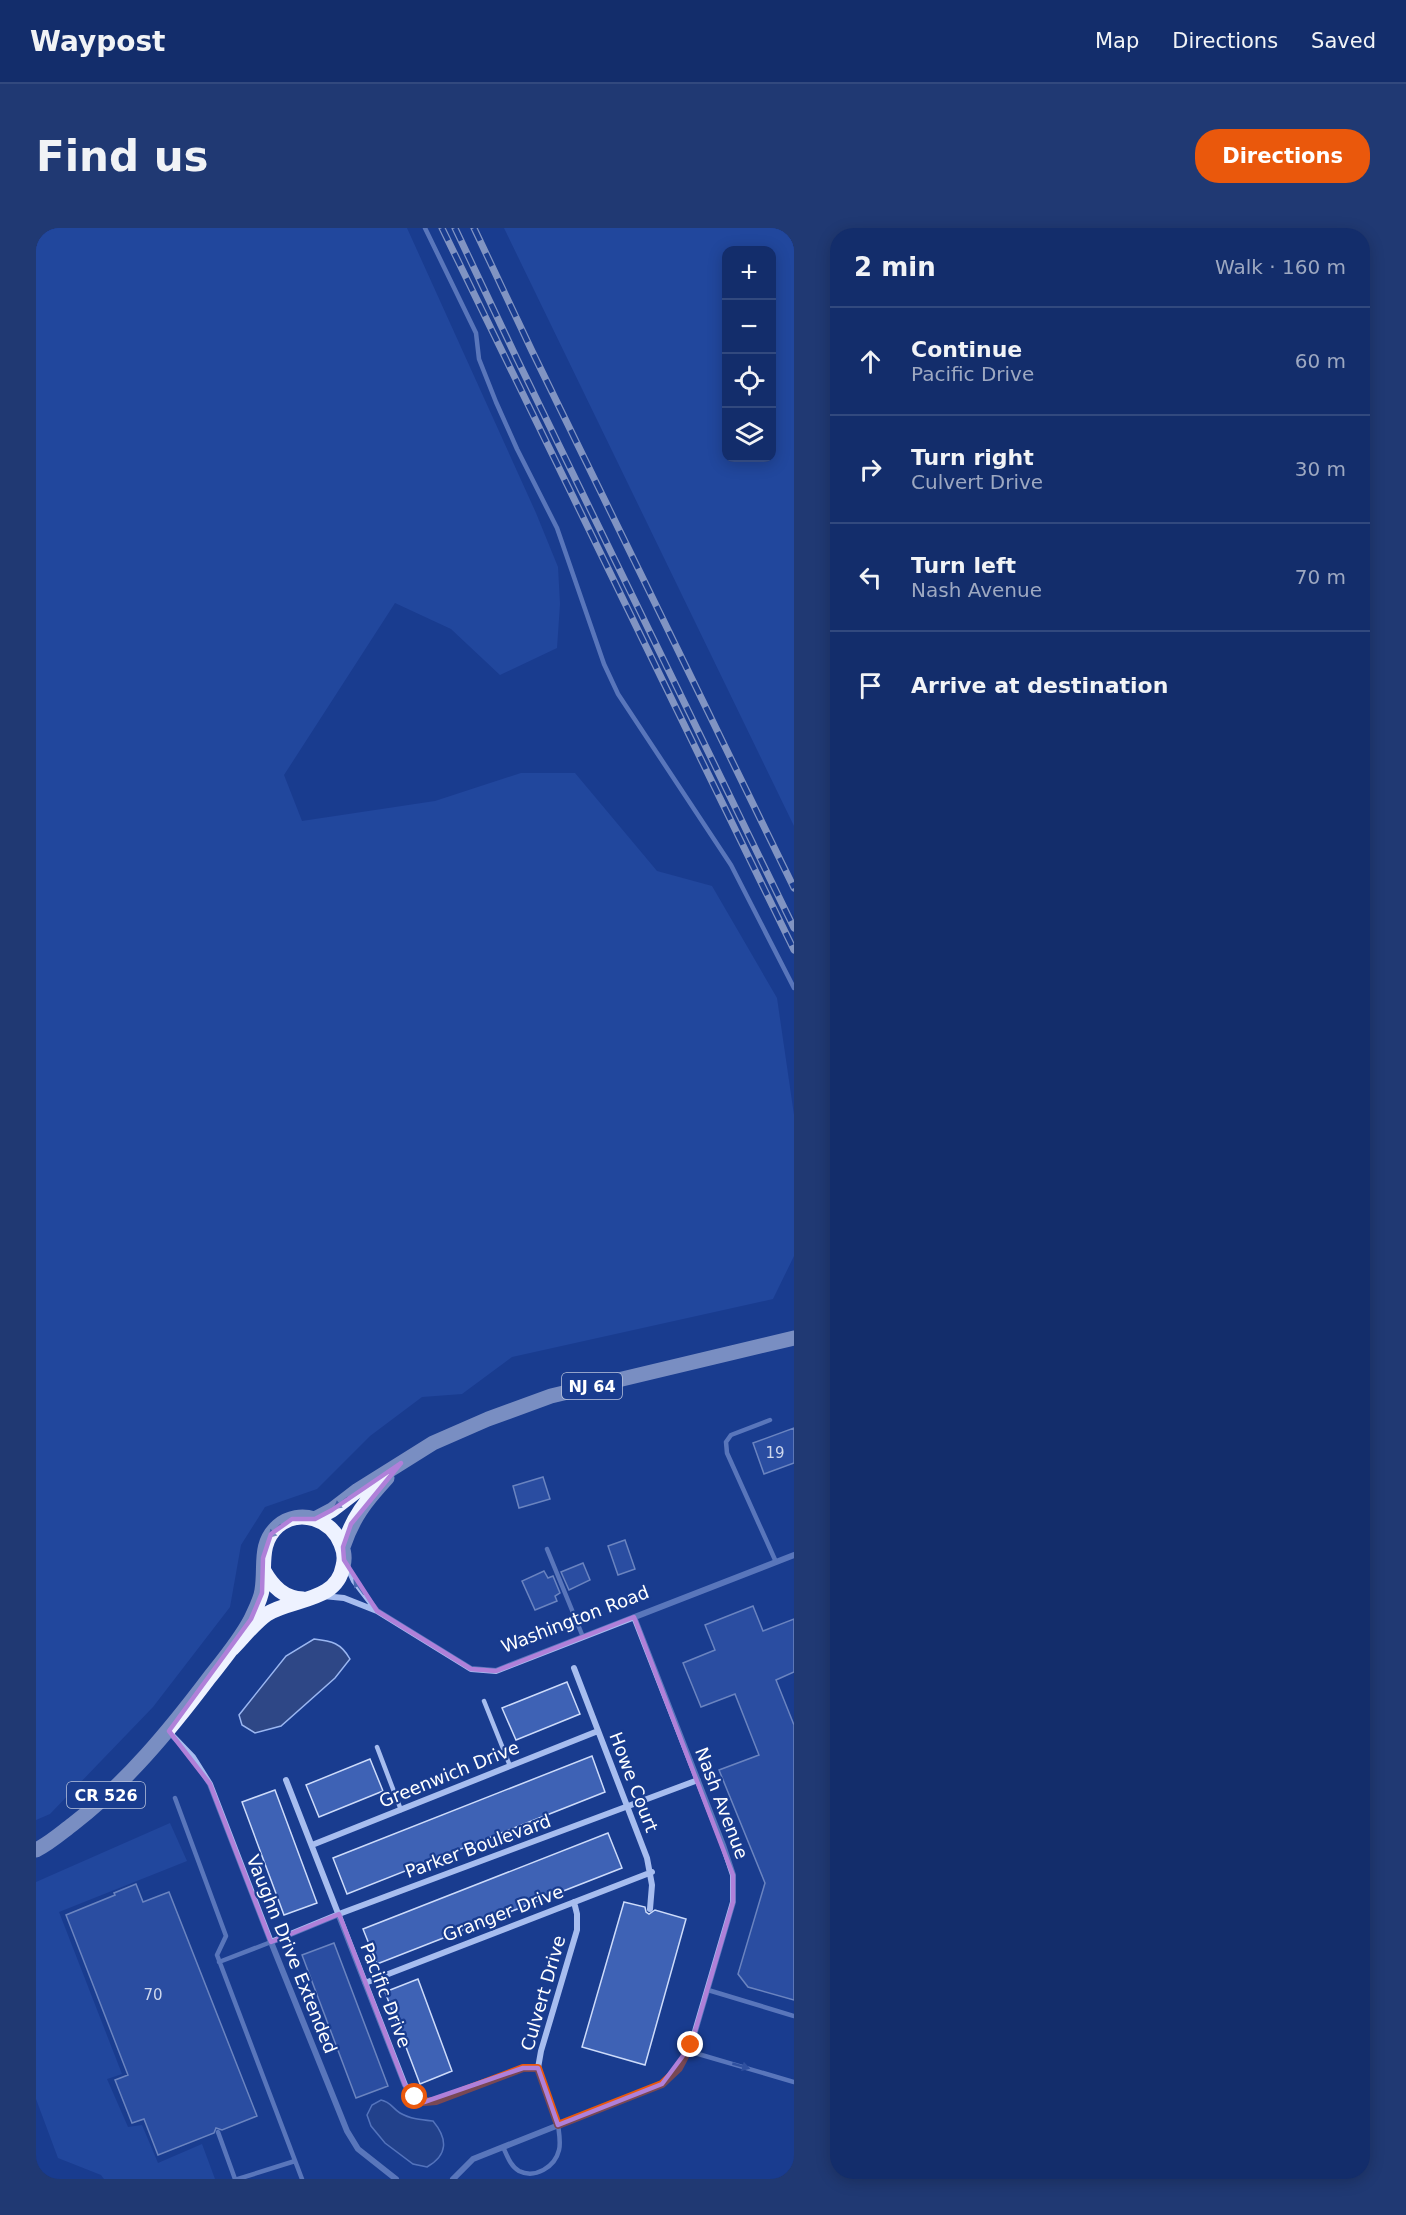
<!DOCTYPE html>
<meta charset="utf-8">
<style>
:root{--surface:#132d6b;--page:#203973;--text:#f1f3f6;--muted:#9da8c1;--line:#32497e;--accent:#ea580c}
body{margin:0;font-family:"DejaVu Sans",sans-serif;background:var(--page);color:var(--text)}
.controls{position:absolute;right:18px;top:18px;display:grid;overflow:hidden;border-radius:12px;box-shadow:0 3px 15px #0003}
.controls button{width:54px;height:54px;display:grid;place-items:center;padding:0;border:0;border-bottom:2px solid var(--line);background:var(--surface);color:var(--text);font:30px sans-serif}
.stop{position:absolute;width:18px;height:18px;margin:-14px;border:4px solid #ea580c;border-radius:50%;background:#fff}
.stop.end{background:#ea580c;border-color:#fff;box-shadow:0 2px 6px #0008}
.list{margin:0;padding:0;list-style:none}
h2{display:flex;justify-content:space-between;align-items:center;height:78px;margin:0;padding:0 24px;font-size:26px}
h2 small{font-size:20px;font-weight:400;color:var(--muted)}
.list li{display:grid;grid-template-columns:39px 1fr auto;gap:18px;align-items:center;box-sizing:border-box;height:108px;padding:0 24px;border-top:2px solid var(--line)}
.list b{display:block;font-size:22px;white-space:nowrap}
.list p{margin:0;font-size:20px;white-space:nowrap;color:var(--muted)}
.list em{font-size:20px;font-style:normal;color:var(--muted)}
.icon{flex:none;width:33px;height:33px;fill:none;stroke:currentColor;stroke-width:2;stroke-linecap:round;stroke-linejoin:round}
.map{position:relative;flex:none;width:758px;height:1951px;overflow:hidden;border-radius:24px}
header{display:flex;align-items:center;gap:36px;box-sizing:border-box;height:84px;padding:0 30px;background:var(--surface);border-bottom:2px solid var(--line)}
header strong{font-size:28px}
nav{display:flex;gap:33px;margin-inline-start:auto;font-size:21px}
.intro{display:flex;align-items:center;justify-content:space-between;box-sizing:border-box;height:144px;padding:0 36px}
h1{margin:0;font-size:42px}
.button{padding:15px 27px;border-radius:24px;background:var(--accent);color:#fff;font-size:21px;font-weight:700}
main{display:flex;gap:36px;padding:0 36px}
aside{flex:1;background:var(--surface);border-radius:24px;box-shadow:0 3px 15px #0003}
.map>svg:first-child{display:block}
.green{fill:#2c54ad;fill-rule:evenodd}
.water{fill:#2e4786;stroke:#9ab6f1;stroke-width:1.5}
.building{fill:#3e62b5;stroke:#cddbfa;stroke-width:1.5}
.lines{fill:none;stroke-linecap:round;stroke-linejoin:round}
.service{stroke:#a7bdef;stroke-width:4.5}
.minor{stroke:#a7bdef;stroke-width:6}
.primary{stroke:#eef2ff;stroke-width:15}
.rail-casing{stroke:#fff;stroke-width:7}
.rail{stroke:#193c8f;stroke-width:4.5;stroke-dasharray:14;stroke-linecap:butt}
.oneway{fill:#798ec1}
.oneway2{fill:#4b69b1}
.route{stroke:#ea580c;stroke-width:8}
.marked{fill:none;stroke:#b080d9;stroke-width:4.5;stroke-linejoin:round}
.labels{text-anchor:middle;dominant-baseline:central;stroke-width:4.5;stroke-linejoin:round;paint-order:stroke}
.number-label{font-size:15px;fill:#cfd8ec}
.shield{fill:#193c8f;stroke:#bac4dd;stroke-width:1.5}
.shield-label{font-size:16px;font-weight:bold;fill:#fff}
.street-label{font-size:18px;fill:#fff;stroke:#193c8f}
</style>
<header>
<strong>Waypost</strong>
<nav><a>Map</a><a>Directions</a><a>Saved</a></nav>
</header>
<div class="intro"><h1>Find us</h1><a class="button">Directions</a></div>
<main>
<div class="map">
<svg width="758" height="1951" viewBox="0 0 758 1951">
<rect width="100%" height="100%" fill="#193c8f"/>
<path class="green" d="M 0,0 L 371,0 L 500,285 L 522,339 L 524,376 L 521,420 L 464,447 L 415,401 L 359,375 L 248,547 L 266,593 L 399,573 L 485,545 L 539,545 L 621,643 L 676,658 L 741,770 L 758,887 L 758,1028 L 737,1071 L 476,1129 L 426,1166 L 386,1169 L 334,1208 L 281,1261 L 229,1279 L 205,1317 L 194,1379 L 117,1479 L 14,1586 L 0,1592 Z
M 468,0 L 758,0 L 758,598 ZM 690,22 L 736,22 L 736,230 L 690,230 Z
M 134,1595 L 151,1633 L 23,1684 L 86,1846 L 71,1851 L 92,1899 L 106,1897 L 122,1935 L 166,1916 L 179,1951 L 68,1951 L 65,1947 L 22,1930 L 0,1871 L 0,1654 Z"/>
<path class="water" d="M 278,1411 C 296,1413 305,1415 314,1431 L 299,1450 L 245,1498 L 219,1505 L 206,1497 L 203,1487 L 250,1428 Z
M 345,1872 C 355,1874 356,1880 364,1885 C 374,1891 386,1892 397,1893 C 412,1911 412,1927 391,1939 L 377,1936 L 349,1915 L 335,1898 L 331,1887 L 336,1877 Z"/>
<path class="building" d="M 758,1200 L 758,1235 L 728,1246 L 717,1215 Z
M 507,1249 L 514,1271 L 483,1280 L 477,1258 Z
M 589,1312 L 599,1341 L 582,1347 L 572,1318 Z
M 547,1335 L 554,1352 L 533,1362 L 525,1344 Z
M 508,1343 L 512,1350 L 517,1348 L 524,1365 L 519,1368 L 521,1373 L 499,1382 L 486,1353 Z
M 717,1378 L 727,1403 L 758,1391 L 758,1444 L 740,1452 L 758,1497 L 758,1772 L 712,1759 L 702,1746 L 729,1655 L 683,1542 L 723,1527 L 699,1466 L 665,1479 L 647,1435 L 679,1422 L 669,1397 Z
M 531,1454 L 544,1486 L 480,1512 L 466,1480 Z
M 556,1528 L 569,1564 L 311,1666 L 297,1630 Z
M 334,1531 L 347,1563 L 283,1589 L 270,1557 Z
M 239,1562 L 281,1675 L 248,1687 L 206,1574 Z
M 572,1605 L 586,1640 L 341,1736 L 327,1701 Z
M 100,1656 L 107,1674 L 133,1664 L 221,1888 L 186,1902 L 180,1900 L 178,1905 L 122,1927 L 108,1891 L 96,1895 L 79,1852 L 92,1847 L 30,1687 L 79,1667 L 78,1665 Z
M 588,1674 L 609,1679 L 610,1684 L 613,1686 L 619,1682 L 650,1691 L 609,1837 L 546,1819 Z
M 298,1715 L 352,1858 L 320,1870 L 266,1727 Z
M 382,1751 L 416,1843 L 384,1856 L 349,1764 Z"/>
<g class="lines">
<path class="service" d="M 389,0 L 440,105 L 443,131 L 460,174 L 481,221 L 521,300 L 568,436 L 582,466 L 695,637 L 758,760
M 734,1192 L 695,1207 L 690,1214 L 691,1225 L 740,1334
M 511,1321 L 547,1409
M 448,1473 L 474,1538
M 341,1519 L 365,1582
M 139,1570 L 190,1708 L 181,1727 L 266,1951
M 183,1734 L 235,1714
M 672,1762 L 758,1788
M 652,1823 L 758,1854
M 182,1904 L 199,1951
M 467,1919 C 471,1927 474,1938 483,1943 C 499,1951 519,1939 523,1922 C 525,1914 523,1905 522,1897
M 202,1951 L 259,1933"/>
<path class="minor" d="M 310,1336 L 318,1353 L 341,1383
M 287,1368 L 308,1370 L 341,1383 L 435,1441 L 460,1443 L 758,1327
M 538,1440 L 611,1630 L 616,1657 L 614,1681
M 133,1504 L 157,1529 L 174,1556 L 235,1714 L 311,1903 L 322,1921 L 360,1951
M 250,1552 L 369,1857 C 378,1869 384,1874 400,1873 L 487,1840 L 502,1840
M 276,1617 L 562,1503
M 235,1714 L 303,1686 L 662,1552
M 329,1755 L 616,1644
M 522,1897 L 502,1840 L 505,1823 L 541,1702 L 541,1686 L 538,1674
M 417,1951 L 437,1931 L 626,1856 L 643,1840 L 655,1817 L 697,1674 L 697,1647 L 687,1617 L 598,1389"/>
<path class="primary" d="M 279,1291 L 296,1282 L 322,1262 L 397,1215 L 452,1191 L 515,1168 L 758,1110
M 307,1319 C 317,1289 329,1274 351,1250
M 228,1343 C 237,1359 248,1370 267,1371
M 0,1622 C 14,1615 25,1605 37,1596 C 90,1555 133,1503 173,1450 C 188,1431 204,1412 215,1391 C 219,1382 225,1371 226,1362 C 230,1338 222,1316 242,1298 C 264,1280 295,1291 305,1316 C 308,1323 309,1331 307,1338 C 301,1374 257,1370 231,1386 C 218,1395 207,1410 196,1421"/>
<g class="rail-casing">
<path id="rail" d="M 406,0 L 758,722
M 419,0 L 481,131 L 758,700
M 438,0 L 496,123 L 758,660"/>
</g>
<use href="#rail" class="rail"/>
</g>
<defs><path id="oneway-solid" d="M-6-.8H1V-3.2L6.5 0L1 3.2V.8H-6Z" transform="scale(1.5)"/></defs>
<g class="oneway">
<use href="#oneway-solid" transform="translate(305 1275) rotate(142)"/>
<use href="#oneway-solid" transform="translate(239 1303) rotate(134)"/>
</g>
<g class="oneway2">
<use href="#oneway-solid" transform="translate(323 1359) rotate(-126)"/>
<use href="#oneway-solid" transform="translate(705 1838) rotate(16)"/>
</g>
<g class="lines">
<path class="route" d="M 379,1869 L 388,1874 L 400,1873 L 487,1840 L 502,1840 L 522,1897 L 626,1856 L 643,1840 L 655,1817"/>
</g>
<path d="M0 0H758V1951H0ZM 365,1235 L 315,1296 L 307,1319 L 308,1332 L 341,1383 L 435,1441 L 460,1443 L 598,1389 L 697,1647 L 697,1674 L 655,1817 L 626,1856 L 522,1897 L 502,1840 L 487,1840 L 388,1874 L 369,1857 L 303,1686 L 235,1714 L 174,1556 L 133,1503 L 215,1391 L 226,1365 L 227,1330 L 235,1306 L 256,1291 L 279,1291 L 296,1282 Z" fill="#193c8f" fill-opacity=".55" fill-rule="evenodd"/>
<path class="marked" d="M 365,1235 L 315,1296 L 307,1319 L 308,1332 L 341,1383 L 435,1441 L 460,1443 L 598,1389 L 697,1647 L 697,1674 L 655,1817 L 626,1856 L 522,1897 L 502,1840 L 487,1840 L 388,1874 L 369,1857 L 303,1686 L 235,1714 L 174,1556 L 133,1503 L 215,1391 L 226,1365 L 227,1330 L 235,1306 L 256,1291 L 279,1291 L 296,1282 Z"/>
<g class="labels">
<g class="number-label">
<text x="739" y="1225">19</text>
<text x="117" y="1767">70</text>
</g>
<g class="shield">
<rect x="526" y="1145" width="60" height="26" rx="4.5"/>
<rect x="31" y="1554" width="78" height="26" rx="4.5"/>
</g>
<g class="shield-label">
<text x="556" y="1158">NJ 64</text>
<text x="70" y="1567">CR 526</text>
</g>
<g class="street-label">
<text transform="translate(539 1391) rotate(-21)">Washington Road</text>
<text transform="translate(413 1546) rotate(-22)">Greenwich Drive</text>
<text transform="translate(598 1554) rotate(69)">Howe Court</text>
<text transform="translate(686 1575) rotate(69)">Nash Avenue</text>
<text transform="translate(442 1618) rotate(-20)">Parker Boulevard</text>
<text transform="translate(467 1685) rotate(-21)">Granger Drive</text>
<text transform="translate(256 1726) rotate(68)">Vaughn Drive Extended</text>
<text transform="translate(507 1765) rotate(-74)">Culvert Drive</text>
<text transform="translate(350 1767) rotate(69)">Pacific Drive</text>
</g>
</g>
</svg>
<div class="controls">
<button>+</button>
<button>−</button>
<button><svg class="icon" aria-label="locate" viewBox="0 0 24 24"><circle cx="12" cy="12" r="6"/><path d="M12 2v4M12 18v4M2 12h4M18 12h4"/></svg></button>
<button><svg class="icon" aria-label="layers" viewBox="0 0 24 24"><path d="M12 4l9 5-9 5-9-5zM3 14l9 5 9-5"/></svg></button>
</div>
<div class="stop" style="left:379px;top:1869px"></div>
<div class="stop end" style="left:655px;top:1817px"></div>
</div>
<aside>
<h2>2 min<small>Walk · 160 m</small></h2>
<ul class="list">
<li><svg class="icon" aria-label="ahead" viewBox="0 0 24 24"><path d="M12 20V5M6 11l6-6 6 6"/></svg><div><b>Continue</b><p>Pacific Drive</p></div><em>60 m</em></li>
<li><svg class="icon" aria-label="right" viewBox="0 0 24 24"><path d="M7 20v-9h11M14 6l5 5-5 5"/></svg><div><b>Turn right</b><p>Culvert Drive</p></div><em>30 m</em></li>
<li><svg class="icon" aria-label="left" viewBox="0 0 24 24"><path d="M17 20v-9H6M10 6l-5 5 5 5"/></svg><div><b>Turn left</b><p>Nash Avenue</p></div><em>70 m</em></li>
<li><svg class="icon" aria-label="arrive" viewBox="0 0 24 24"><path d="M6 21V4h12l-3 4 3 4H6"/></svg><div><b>Arrive at destination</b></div></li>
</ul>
</aside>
</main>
